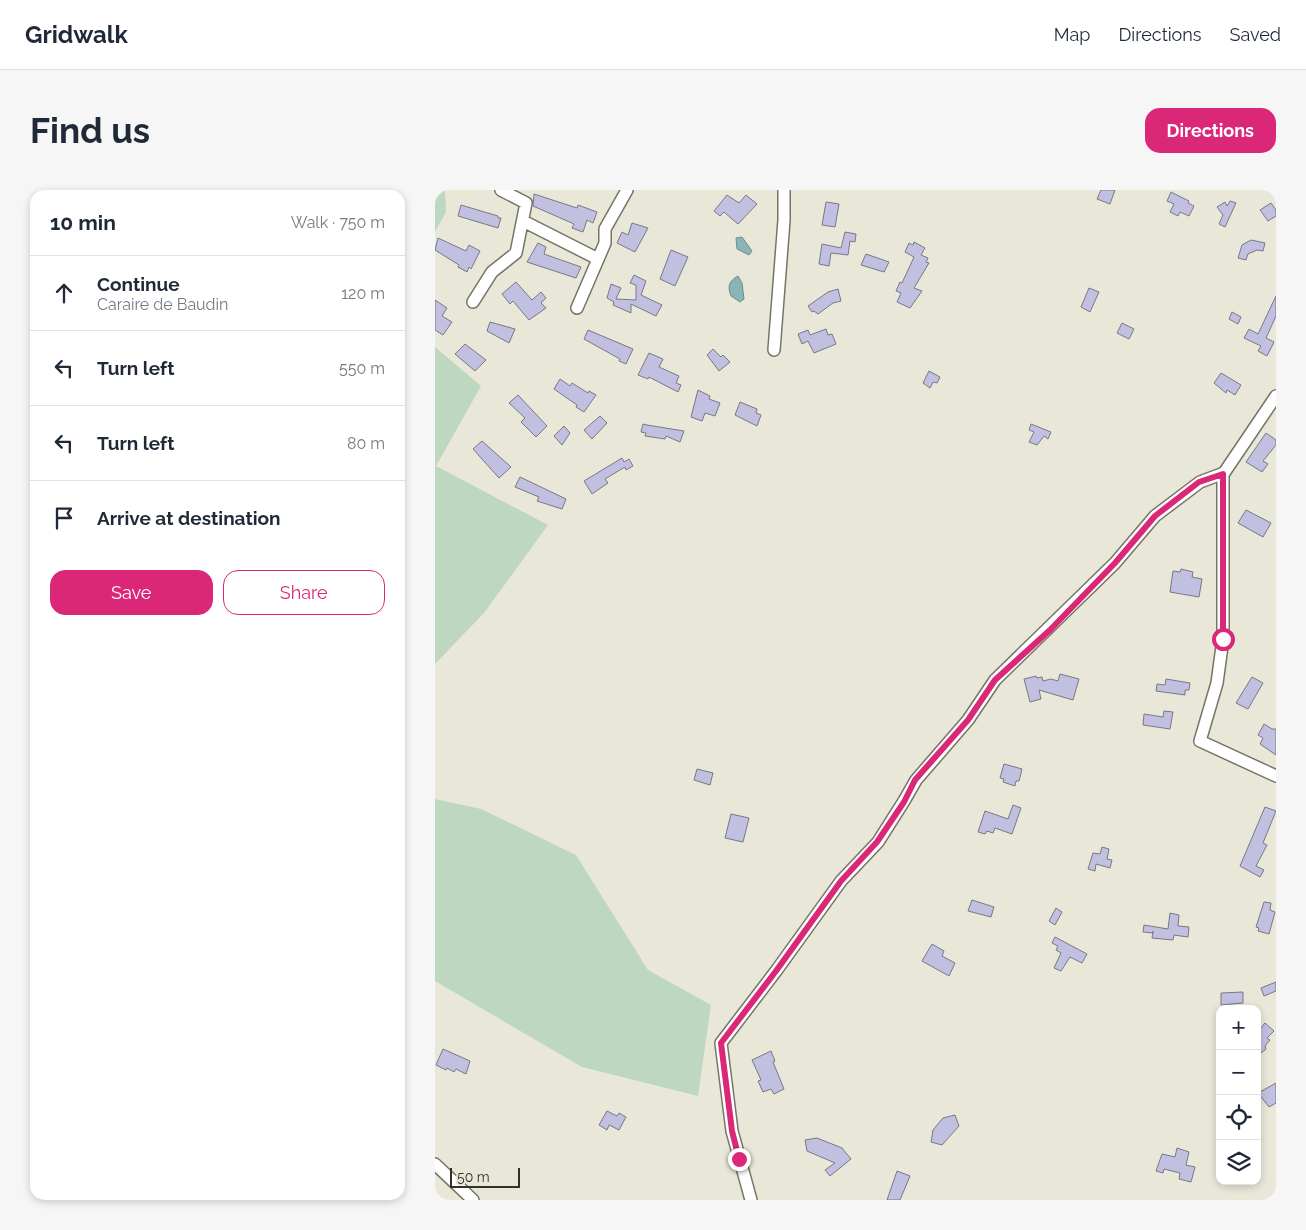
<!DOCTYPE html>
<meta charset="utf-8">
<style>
:root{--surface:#fff;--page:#f6f6f7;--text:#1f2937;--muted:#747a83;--line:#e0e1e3;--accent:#db2777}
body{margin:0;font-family:Raleway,sans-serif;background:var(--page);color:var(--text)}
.controls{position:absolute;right:15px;bottom:15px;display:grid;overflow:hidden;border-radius:10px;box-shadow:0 2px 8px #0003}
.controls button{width:45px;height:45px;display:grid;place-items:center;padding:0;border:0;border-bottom:1px solid var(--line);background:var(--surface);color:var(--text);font:25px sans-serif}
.scale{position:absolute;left:15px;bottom:12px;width:70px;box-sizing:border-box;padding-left:5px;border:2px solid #32312b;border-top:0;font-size:14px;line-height:18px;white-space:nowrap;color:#32312b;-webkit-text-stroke:4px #e9e7d8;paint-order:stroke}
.stop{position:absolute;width:15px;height:15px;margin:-11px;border:4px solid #db2777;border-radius:50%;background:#fff}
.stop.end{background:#db2777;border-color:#fff;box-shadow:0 1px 5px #0008}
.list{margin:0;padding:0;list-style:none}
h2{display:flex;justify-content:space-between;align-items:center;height:65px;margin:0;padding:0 20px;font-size:21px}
h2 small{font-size:16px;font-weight:400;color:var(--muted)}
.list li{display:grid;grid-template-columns:32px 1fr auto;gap:15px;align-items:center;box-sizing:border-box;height:75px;padding:0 20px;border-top:1px solid var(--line)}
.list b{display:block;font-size:19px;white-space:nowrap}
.list p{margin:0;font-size:16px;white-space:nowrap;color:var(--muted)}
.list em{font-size:16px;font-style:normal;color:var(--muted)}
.actions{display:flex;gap:10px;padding:15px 20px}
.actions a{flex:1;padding:11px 0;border:1px solid var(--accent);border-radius:15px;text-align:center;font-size:18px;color:var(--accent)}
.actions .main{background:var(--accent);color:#fff}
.icon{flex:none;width:28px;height:28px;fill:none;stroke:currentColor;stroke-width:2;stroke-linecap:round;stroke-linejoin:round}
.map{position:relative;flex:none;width:841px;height:1010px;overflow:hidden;border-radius:15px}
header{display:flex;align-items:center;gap:30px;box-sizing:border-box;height:70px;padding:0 25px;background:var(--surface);border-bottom:1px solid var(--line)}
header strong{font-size:24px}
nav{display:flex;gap:28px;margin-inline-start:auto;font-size:18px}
.intro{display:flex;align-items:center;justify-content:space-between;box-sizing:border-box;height:120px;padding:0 30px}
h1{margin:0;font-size:35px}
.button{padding:12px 22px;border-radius:15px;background:var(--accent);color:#fff;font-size:18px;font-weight:700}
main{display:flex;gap:30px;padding:0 30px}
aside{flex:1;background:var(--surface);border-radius:15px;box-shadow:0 2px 8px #0003}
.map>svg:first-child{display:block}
.green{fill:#bed7c1}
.water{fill:#89b5b7;stroke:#6f8d8d}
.building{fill:#c1c0e1;stroke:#787885}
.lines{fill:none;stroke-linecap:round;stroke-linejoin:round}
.minor-casing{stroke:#767467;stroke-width:14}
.minor{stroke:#fff;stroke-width:11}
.route{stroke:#db2777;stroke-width:6}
</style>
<header>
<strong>Gridwalk</strong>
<nav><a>Map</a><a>Directions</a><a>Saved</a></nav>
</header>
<div class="intro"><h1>Find us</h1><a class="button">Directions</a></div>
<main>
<aside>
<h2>10 min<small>Walk · 750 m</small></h2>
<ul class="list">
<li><svg class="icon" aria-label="ahead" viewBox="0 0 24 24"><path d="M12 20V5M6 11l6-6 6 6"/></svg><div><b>Continue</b><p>Caraire de Baudin</p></div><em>120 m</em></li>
<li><svg class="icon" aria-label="left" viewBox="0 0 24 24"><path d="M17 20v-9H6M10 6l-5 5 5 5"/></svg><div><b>Turn left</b></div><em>550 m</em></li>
<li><svg class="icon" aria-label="left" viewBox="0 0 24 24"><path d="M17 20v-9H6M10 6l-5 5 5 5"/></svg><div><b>Turn left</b></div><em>80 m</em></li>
<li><svg class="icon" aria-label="arrive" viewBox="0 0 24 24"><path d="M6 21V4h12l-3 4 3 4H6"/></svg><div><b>Arrive at destination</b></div></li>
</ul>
<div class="actions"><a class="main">Save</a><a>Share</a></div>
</aside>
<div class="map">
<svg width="841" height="1010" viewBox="0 0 841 1010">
<rect width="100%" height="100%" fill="#e9e7d8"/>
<path class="green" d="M 0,0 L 10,0 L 11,22 L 0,42 Z
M 0,157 L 46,196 L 1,276 L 113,335 L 49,423 L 0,474 Z
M 0,609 L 46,619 L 141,665 L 213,780 L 276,815 L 263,906 L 147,877 L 0,791 Z"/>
<path class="water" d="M 307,47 L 317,61 L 314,65 L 302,59 L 301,48 Z
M 303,86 L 307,93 L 309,109 L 305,112 L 296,106 C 292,96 294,91 303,86 Z"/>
<path class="building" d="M 666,0 L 680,0 L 675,14 L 662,9 Z
M 736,2 L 754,11 L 753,13 L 759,16 L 754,26 L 745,22 L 743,26 L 735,22 L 739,14 L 732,11 Z
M 99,4 L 142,18 L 143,15 L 162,22 L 158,33 L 152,30 L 148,42 L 137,38 L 139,34 L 98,16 Z
M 292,5 L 304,13 L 311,5 L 322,14 L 303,34 L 289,22 L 285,26 L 279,21 Z
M 795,11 L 801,13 L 790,37 L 784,34 L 788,25 L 782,17 L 790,12 L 792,16 Z
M 391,12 L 404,14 L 400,37 L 387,35 Z
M 836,13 L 841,20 L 841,26 L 833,31 L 825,20 Z
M 26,15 L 63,26 L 63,28 L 66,28 L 63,38 L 23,26 Z
M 197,33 L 213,38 L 200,62 L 182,53 L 187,42 L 193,45 Z
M 410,42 L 421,44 L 420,52 L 415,51 L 413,65 L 396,63 L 394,76 L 384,74 L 387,54 L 406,58 Z
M 3,48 L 31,61 L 34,55 L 45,61 L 36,79 L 34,77 L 32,82 L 23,77 L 24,75 L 0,60 Z
M 816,50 L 830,53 L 828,61 L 822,60 L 813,64 L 811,70 L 803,68 L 807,55 Z
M 479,52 L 490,58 L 486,65 L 493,68 L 491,72 L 494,73 L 479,98 L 487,101 L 475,118 L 462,112 L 466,103 L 461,101 L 465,92 L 467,93 L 479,67 L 470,62 L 474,53 L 478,55 Z
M 103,53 L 111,57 L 109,64 L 146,77 L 141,88 L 92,72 Z
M 236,60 L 253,67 L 240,96 L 225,89 Z
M 431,64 L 454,72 L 449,82 L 426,75 Z
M 199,85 L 211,91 L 206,105 L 227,115 L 221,126 L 196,114 L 196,123 L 178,115 L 179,112 L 172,108 L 176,94 L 186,98 L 181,109 L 201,110 L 201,95 L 195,93 Z
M 81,92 L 97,110 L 106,102 L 111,108 L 106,113 L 111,118 L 94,130 L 78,111 L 75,114 L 67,104 Z
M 654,98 L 664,102 L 655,122 L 646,117 Z
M 403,99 L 406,111 L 398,113 L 383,124 L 379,121 L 377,122 L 373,116 L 393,102 Z
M 841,106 L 841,126 L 831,148 L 839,152 L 832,166 L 823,161 L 826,156 L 809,148 L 814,139 L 823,144 Z
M 0,110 L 12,118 L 7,126 L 17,132 L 8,145 L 0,140 Z
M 797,122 L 806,127 L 803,134 L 794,129 Z
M 55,132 L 80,139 L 74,153 L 52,141 Z
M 687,133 L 699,139 L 694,149 L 682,143 Z
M 391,139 L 393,145 L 397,144 L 401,154 L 379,163 L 373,151 L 367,154 L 363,144 L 373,140 L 375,145 Z
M 153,140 L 198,159 L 191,174 L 184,171 L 185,169 L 149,149 Z
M 30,154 L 51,170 L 40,181 L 20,164 Z
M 278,159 L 286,167 L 288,165 L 295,172 L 284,181 L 272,165 Z
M 214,163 L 228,169 L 224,177 L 244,186 L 241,193 L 246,195 L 243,202 L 214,187 L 213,189 L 203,185 Z
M 494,181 L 505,187 L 502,193 L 498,192 L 495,198 L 488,193 Z
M 786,183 L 806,195 L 800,205 L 792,200 L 791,203 L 779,193 Z
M 125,189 L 135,196 L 137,193 L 153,203 L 154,201 L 161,205 L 149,222 L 141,217 L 142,215 L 119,199 Z
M 263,200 L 275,206 L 274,209 L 285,213 L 280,226 L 270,223 L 267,231 L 256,227 Z
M 83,205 L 112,236 L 101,247 L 86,232 L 90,228 L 74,213 Z
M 305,212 L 322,219 L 321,223 L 326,225 L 322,236 L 300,225 Z
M 165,226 L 172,233 L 157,249 L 149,240 Z
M 208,234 L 212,235 L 249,241 L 245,252 L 231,246 L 230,249 L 210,246 L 211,243 L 206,242 Z
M 596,234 L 616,242 L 613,249 L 609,246 L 602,255 L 594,252 L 599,242 L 594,240 Z
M 129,236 L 135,243 L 127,255 L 119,246 Z
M 831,243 L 841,250 L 841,255 L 828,271 L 833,274 L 827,282 L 811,272 Z
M 47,251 L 76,277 L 64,288 L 38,259 Z
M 187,268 L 189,272 L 194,269 L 198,276 L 191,280 L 190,277 L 170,289 L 173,293 L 157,304 L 149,291 Z
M 85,287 L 131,309 L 127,319 L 102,311 L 104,307 L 80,297 Z
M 811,320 L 836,333 L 828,347 L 803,333 Z
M 746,379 L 758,382 L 757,387 L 767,389 L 764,407 L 735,402 L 738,381 L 745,382 Z
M 625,484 L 644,489 L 638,510 L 604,500 L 606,509 L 595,512 L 589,489 L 601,486 L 602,488 L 607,487 L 608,491 L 616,489 L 623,491 Z
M 817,487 L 828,493 L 813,519 L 801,513 Z
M 731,489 L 755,493 L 754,500 L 750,500 L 750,505 L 721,501 L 722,494 L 730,495 Z
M 729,521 L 738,522 L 735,539 L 708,535 L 709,524 L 728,527 Z
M 829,534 L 837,539 L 841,539 L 841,565 L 825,554 L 828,548 L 823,545 Z
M 569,574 L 587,579 L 584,591 L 581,591 L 580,596 L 568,592 L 569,589 L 565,588 Z
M 262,579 L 278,583 L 275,595 L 259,590 Z
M 578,615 L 586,618 L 577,644 L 560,638 L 558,643 L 552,641 L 550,644 L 543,642 L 550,621 L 573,629 Z
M 830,617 L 841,621 L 828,653 L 832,655 L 821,676 L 829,680 L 825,687 L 805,676 Z
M 296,624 L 314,628 L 308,652 L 290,648 Z
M 667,657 L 674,659 L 672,669 L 677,670 L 675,678 L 661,674 L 660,681 L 653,679 L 658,663 L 665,664 Z
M 537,710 L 559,717 L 556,727 L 533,721 Z
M 829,712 L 836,713 L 835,720 L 840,722 L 834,744 L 823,741 L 824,738 L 821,737 Z
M 621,718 L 627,722 L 620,735 L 614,731 Z
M 735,723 L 744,725 L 743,736 L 754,737 L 753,747 L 739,745 L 738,750 L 717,748 L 718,741 L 718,743 L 708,742 L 709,735 L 733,739 Z
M 620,747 L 652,764 L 647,773 L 635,767 L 626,781 L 619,778 L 626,763 L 621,760 L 623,756 L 617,753 Z
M 497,754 L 509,761 L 507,766 L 520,773 L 514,786 L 487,771 Z
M 841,792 L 841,801 L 829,806 L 826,798 Z
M 808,802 L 808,813 L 786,815 L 786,803 Z
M 830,833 L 839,841 L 832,848 L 835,850 L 830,856 L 831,859 L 822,866 L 822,835 L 826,838 Z
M 8,859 L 35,871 L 31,884 L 21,879 L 19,882 L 12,878 L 11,880 L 1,875 Z
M 336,861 L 340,871 L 338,872 L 349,899 L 339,904 L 336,899 L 328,902 L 323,891 L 326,890 L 317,870 Z
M 841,893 L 841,913 L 834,917 L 823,903 Z
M 172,921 L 182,926 L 184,923 L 191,927 L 184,940 L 174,935 L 172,940 L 164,935 Z
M 520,925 L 524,936 L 507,955 L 496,952 L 498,940 L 508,928 Z
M 382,948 L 407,958 L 416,969 L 395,986 L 390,980 L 400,973 L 372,961 L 370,950 Z
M 742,958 L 754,962 L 751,975 L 760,977 L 756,992 L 744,989 L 745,983 L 729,979 L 728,983 L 721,981 L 727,964 L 740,967 Z
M 462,981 L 475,986 L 465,1010 L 452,1010 Z"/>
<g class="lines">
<g class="minor-casing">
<path id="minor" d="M 88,31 L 163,69
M 38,112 L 57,82 L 81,63 L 91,13 L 66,0
M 142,118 L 170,53 L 170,39 L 192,0
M 339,160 L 349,30 L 349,0
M 788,284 L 788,449 L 782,493 L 765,551 L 841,586
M 0,974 L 38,1010
M 316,1010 L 297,941 L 286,853 L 341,781 L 406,691 L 443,652 L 469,611 L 481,590 L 533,530 L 560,490 L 680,373 L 720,326 L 765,292 L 789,283 L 841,206"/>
</g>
<use href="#minor" class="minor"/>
</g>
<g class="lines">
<path class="route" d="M 304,969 L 297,941 L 286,853 L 341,781 L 406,691 L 442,652 L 469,612 L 480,590 L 533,530 L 560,490 L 615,440 L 680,373 L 720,326 L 764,292 L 788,284 L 788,449"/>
</g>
</svg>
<div class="controls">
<button>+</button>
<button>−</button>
<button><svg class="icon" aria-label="locate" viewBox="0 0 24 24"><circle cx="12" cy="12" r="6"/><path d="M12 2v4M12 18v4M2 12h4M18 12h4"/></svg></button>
<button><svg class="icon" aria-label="layers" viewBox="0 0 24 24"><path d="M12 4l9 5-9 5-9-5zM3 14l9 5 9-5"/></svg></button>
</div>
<div class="scale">50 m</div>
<div class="stop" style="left:788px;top:449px"></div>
<div class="stop end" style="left:304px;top:969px"></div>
</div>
</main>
